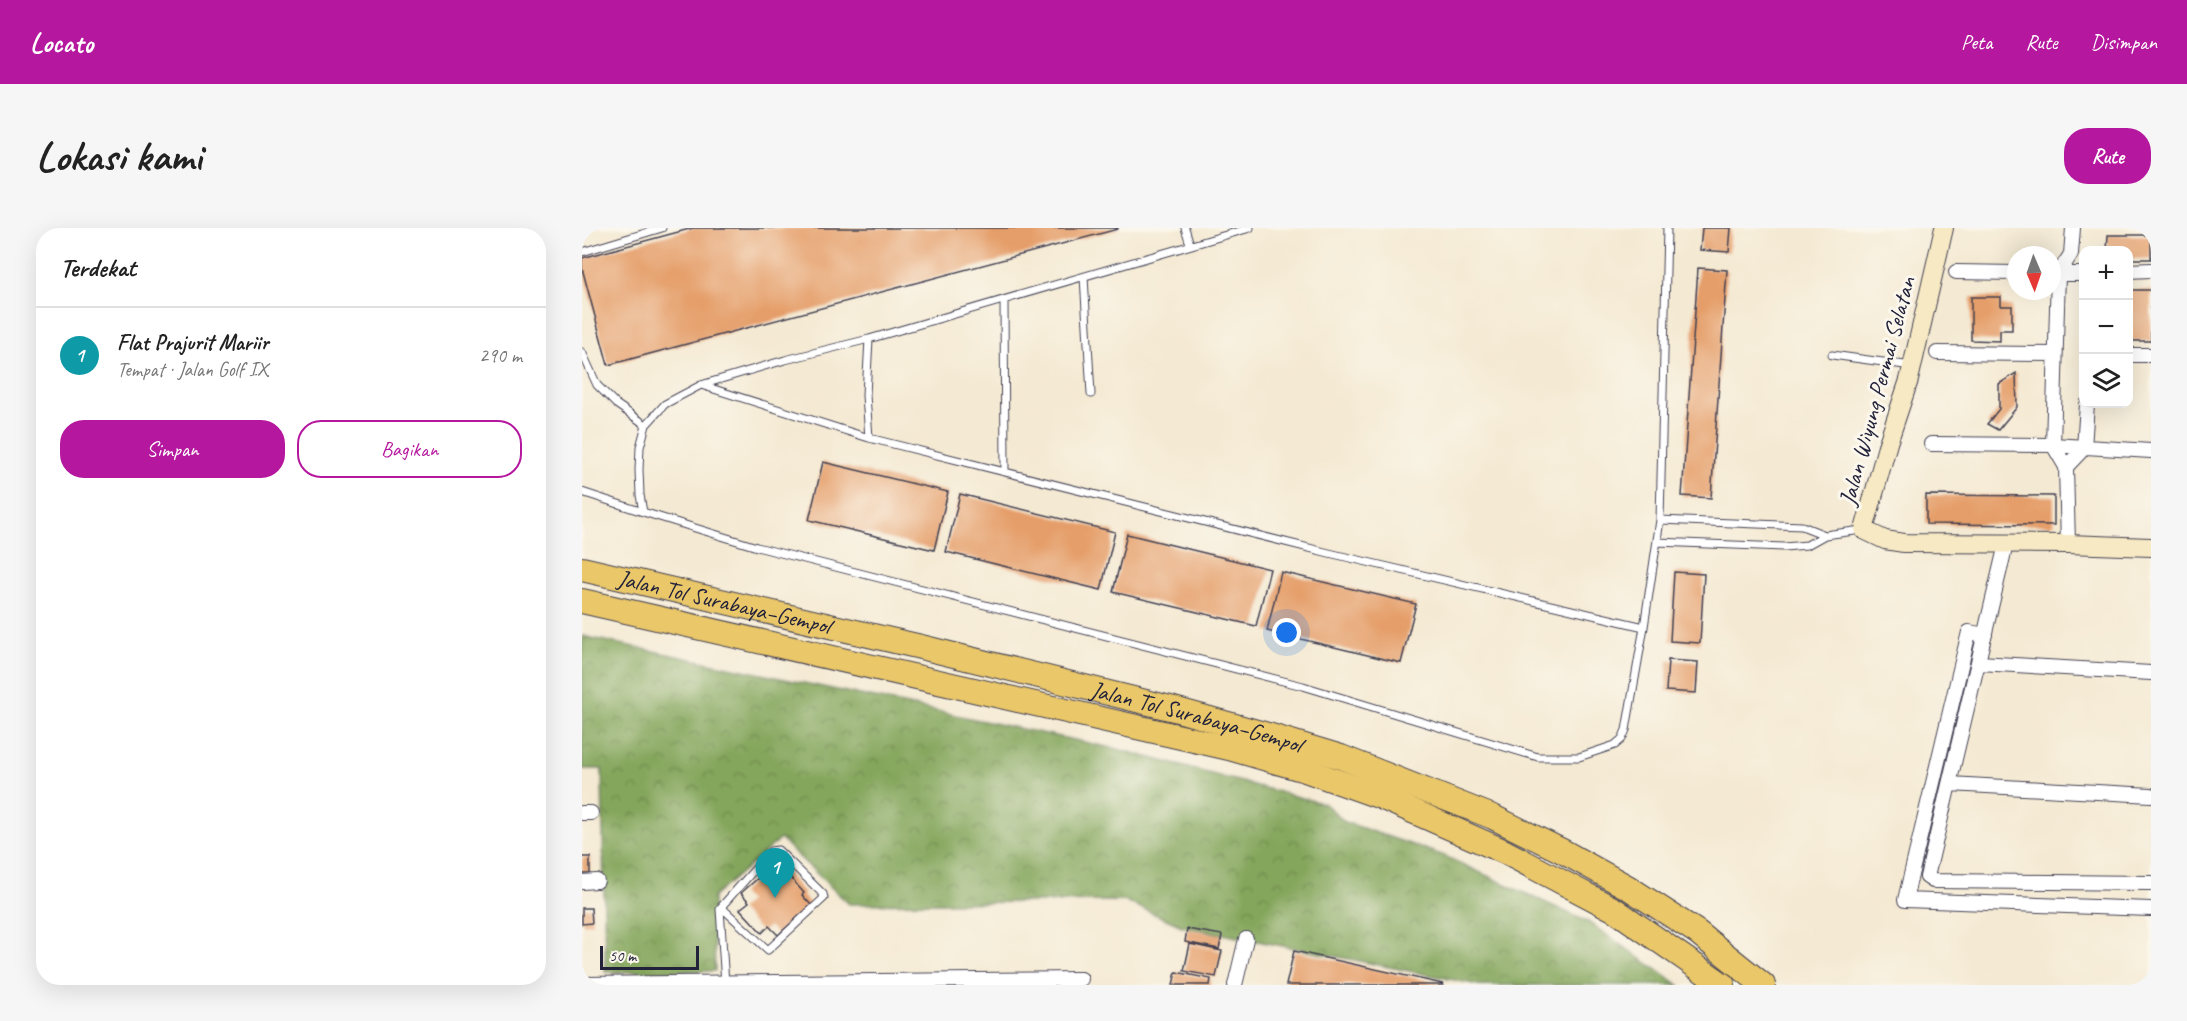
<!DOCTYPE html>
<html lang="id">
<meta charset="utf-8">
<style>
:root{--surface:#fff;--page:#f6f6f6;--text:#222;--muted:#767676;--line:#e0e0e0;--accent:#b5179e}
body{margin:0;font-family:Caveat,sans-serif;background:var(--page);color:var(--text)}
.controls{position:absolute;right:18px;top:18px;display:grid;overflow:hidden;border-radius:12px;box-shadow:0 6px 24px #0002}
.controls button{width:54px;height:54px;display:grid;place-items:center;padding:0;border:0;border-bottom:2px solid var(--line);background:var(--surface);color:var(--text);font:30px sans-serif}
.compass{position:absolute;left:1425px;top:18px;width:54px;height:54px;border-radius:50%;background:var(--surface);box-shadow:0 6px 24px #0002;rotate:178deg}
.scale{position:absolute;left:18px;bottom:15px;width:99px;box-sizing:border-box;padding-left:6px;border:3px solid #22223b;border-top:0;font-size:16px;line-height:21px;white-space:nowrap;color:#22223b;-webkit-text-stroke:4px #fbf7ec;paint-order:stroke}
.you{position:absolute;left:705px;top:405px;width:21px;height:21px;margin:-15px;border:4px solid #fff;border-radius:50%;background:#1a73e8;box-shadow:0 0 0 9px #1a73e833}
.badge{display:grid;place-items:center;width:39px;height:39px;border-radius:50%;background:var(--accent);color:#fff;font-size:20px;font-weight:700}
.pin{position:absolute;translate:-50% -50px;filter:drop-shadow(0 2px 3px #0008)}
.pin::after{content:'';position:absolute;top:32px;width:21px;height:18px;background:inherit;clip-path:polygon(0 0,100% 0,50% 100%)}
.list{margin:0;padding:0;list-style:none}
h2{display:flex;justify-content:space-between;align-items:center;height:78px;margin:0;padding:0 24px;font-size:26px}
h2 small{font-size:20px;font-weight:400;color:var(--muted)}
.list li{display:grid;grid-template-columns:39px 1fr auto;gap:18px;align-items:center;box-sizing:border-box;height:96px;padding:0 24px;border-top:2px solid var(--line)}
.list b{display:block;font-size:22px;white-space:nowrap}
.list p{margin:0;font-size:20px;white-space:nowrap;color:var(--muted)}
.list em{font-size:20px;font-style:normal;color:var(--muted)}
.actions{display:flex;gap:12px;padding:18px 24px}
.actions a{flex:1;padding:14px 0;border:2px solid var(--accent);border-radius:24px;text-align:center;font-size:21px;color:var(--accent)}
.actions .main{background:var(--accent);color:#fff}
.icon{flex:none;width:33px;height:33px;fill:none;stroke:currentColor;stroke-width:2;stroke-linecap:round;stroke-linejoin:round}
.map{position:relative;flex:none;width:1569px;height:757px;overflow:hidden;border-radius:24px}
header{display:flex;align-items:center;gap:36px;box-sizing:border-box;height:84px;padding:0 30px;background:var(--accent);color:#fff}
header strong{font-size:28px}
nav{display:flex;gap:33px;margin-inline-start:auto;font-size:21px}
.intro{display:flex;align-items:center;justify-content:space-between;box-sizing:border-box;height:144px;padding:0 36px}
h1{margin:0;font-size:42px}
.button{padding:15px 27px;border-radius:24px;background:var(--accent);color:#fff;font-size:21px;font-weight:700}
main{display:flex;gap:36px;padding:0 36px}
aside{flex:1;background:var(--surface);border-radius:24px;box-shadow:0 6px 24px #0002}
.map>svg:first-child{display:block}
.forest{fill:url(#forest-crowns);stroke:#53644b;stroke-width:1.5}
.building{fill:#e59e69}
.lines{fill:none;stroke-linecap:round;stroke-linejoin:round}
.lane-casing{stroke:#424052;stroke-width:9}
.street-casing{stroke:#424052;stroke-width:16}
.secondary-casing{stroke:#424052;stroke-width:20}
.highway-casing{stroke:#424052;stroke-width:26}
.lane{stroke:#fff;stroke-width:7}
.street{stroke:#fff;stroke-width:14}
.secondary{stroke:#f7e9c3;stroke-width:18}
.highway{stroke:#eac769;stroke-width:24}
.labels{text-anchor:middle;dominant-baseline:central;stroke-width:6;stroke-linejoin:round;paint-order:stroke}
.street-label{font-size:24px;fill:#22223b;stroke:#fbf7ec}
</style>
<header>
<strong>Locato</strong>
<nav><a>Peta</a><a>Rute</a><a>Disimpan</a></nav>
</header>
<div class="intro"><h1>Lokasi kami</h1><a class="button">Rute</a></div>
<main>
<aside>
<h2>Terdekat<small></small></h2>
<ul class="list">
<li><span class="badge" style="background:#0f9aa8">1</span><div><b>Flat Prajurit Mariir</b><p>Tempat · Jalan Golf IX</p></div><em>290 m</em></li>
</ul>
<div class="actions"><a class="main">Simpan</a><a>Bagikan</a></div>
</aside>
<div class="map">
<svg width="1569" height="757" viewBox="0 0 1569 757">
<defs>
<pattern id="forest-crowns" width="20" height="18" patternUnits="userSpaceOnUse" patternTransform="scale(1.5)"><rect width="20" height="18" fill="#84a65b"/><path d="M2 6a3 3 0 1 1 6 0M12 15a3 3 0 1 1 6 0" fill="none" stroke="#6c874c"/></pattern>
</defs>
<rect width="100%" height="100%" fill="#fbf7ec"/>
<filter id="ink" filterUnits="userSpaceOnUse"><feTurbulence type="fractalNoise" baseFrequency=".0167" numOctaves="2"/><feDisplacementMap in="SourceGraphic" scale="12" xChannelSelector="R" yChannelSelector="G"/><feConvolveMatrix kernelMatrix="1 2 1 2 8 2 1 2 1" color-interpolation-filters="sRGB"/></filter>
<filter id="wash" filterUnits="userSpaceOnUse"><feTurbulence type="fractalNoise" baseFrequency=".008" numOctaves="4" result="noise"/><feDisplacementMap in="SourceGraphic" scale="24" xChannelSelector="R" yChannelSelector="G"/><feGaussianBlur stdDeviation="1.35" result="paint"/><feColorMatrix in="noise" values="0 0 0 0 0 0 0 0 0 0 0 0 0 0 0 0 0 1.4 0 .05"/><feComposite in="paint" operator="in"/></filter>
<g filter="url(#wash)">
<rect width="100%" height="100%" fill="#f4e9d2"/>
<path class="forest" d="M 0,408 L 535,521 L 743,576 L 763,594 L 860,627 L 1006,694 L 1097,757 L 897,757 L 600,698 L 543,673 L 267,676 L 198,611 L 131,669 L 133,743 L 23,744 L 20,541 L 0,541 Z"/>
<g id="blocks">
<path class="building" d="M 111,0 L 536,0 L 536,1 L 26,137 L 0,40 L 0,30 Z
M 1120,0 L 1149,0 L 1147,24 L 1118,22 Z
M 1526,7 L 1569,7 L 1569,31 L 1546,31 L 1546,22 L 1525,22 Z
M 1116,40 L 1145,42 L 1129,270 L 1100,268 Z
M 1546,62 L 1569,62 L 1569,113 L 1546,113 Z
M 1389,69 L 1419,69 L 1419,78 L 1430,78 L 1430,102 L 1418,102 L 1418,113 L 1389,112 Z
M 1434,145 L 1435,179 L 1416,202 L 1405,196 L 1417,181 L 1417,156 Z
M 241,234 L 366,264 L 352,322 L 227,292 Z
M 378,266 L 533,304 L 519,362 L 364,324 Z
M 1344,267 L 1472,268 L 1472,297 L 1344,296 Z
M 545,306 L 688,341 L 674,398 L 531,364 Z
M 699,344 L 834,376 L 819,435 L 685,403 Z
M 1092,344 L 1122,346 L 1118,415 L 1088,413 Z
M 1086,432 L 1116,434 L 1114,465 L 1084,463 Z
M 0,629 L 8,629 L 8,646 L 0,646 Z
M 192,636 L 199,643 L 201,641 L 222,665 L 220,667 L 229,677 L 196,707 L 187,698 L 180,705 L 158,681 L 167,674 L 159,665 Z
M 0,680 L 9,680 L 10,695 L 0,696 Z
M 605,701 L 640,707 L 637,721 L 603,714 Z
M 608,716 L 640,723 L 634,749 L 602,743 Z
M 712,723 L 861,756 L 861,757 L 704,757 Z
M 594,744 L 629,751 L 628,757 L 591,757 Z"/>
</g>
</g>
<g filter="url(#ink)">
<use href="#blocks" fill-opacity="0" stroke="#424052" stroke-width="1.5"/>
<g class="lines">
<g class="lane-casing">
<path id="lane" d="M 603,0 L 608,16
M 668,0 L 287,111 L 203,132 L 119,157 L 83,176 L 64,197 L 58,219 L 57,242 L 58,267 L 61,284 L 175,319 L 721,458 L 956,529 L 997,529 L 1033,517 L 1040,511 L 1044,502 L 1062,399 L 1078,292 L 1085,0
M 0,24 L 80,0
M 502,49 L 509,166
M 422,72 L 423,243
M 287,111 L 284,167 L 287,210
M 0,124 L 15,157 L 34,176 L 64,197
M 1250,127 L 1330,138
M 119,157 L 287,210 L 747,325 L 1062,399
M 0,264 L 61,284
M 1078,292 L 1220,298 L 1243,307
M 1075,314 L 1202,319 L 1225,317 L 1243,307 L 1280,302
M 139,679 L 186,722 L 242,670 L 241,666 L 196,622 L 189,623 L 139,679 L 138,681 L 143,756"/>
</g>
<g class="street-casing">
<path id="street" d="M 1546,43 L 1569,42
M 1374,44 L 1434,45
M 1471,46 L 1502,46
M 1355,125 L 1473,126
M 1546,127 L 1569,127
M 1349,216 L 1471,217 L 1569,223
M 1484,239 L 1502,220 L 1505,176
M 1424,316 L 1345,649 L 1351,653 L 1569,655
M 1486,316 L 1484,239 L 1471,217 L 1476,46 L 1489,26 L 1491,0
M 1403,407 L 1387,404 L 1323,672 L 1569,681
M 1397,435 L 1569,445
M 1368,556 L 1569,567
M 0,585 L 9,585
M 0,654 L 15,653
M 0,756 L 499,751
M 653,757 L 664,711"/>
</g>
<g class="secondary-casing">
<path id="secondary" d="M 1362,0 L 1327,152 L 1306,215 L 1282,302 L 1303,312 L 1322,315 L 1486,316 L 1569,319"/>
</g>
<g class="highway-casing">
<g id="highway">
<path id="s1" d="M 0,341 L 339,419 L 592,481 L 686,507 L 759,529 L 911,589 L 980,623 L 1047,660 L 1115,704 L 1181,757"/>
<path d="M 0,373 L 647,520 L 723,542 L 799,569 L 923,624 L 1033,682 L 1141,757"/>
</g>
</g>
<use href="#lane" class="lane"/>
<use href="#street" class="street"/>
<use href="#secondary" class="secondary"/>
<use href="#highway" class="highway"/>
</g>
</g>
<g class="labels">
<g class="street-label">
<text transform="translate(1295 163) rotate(-75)">Jalan Wiyung Permai Selatan</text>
<text stroke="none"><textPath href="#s1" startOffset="146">Jalan Tol Surabaya–Gempol</textPath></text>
<text stroke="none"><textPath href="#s1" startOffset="632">Jalan Tol Surabaya–Gempol</textPath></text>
</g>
</g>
</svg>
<div class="controls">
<button>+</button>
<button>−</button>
<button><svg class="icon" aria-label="layers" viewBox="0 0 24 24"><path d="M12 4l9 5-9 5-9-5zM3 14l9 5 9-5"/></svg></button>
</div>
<svg class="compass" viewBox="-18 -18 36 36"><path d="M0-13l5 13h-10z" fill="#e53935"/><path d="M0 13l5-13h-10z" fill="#767676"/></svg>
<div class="scale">50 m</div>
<div class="you"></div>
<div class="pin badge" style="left:193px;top:670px;background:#0f9aa8">1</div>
</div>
</main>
